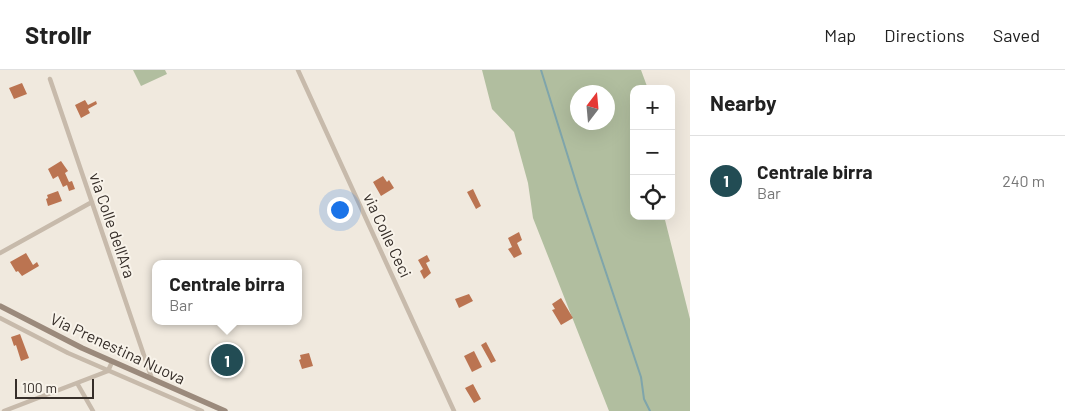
<!DOCTYPE html>
<meta charset="utf-8">
<style>
:root{--surface:#fff;--page:#f2f2f2;--text:#222;--muted:#767676;--line:#e0e0e0;--accent:#224c54}
body{margin:0;font-family:Barlow,sans-serif;background:var(--page);color:var(--text)}
.controls{position:absolute;right:15px;top:15px;display:grid;overflow:hidden;border-radius:10px;box-shadow:0 5px 20px #0002}
.controls button{width:45px;height:45px;display:grid;place-items:center;padding:0;border:0;border-bottom:1px solid var(--line);background:var(--surface);color:var(--text);font:25px sans-serif}
.compass{position:absolute;left:570px;top:15px;width:45px;height:45px;border-radius:50%;background:var(--surface);box-shadow:0 5px 20px #0002;rotate:16deg}
.scale{position:absolute;left:15px;bottom:12px;width:79px;box-sizing:border-box;padding-left:5px;border:2px solid #362e29;border-top:0;font-size:14px;line-height:18px;white-space:nowrap;color:#362e29;-webkit-text-stroke:4px #f8f3ea;paint-order:stroke}
.you{position:absolute;left:339px;top:139px;width:18px;height:18px;margin:-12px;border:4px solid #fff;border-radius:50%;background:#1a73e8;box-shadow:0 0 0 8px #1a73e833}
.badge{display:grid;place-items:center;width:32px;height:32px;border-radius:50%;background:var(--accent);color:#fff;font-size:16px;font-weight:700}
.pin{position:absolute;translate:-50% -50%;border:2px solid #fff;box-shadow:0 1px 5px #0006}
.popup{position:absolute;left:152px;top:190px;width:150px;height:65px;box-sizing:border-box;display:grid;place-content:center;border-radius:10px;background:var(--surface);filter:drop-shadow(0 1px 4px #0005);font-size:16px;white-space:nowrap;color:var(--muted)}
.popup b{font-size:19px;color:var(--text)}
.popup::after{content:'';position:absolute;left:50%;top:100%;margin-left:-10px;border:10px solid transparent;border-top-color:var(--surface)}
.list{margin:0;padding:0;list-style:none}
h2{display:flex;justify-content:space-between;align-items:center;height:65px;margin:0;padding:0 20px;font-size:21px}
h2 small{font-size:16px;font-weight:400;color:var(--muted)}
.list li{display:grid;grid-template-columns:32px 1fr auto;gap:15px;align-items:center;box-sizing:border-box;height:90px;padding:0 20px;border-top:1px solid var(--line)}
.list b{display:block;font-size:19px;white-space:nowrap}
.list p{margin:0;font-size:16px;white-space:nowrap;color:var(--muted)}
.list em{font-size:16px;font-style:normal;color:var(--muted)}
.icon{flex:none;width:28px;height:28px;fill:none;stroke:currentColor;stroke-width:2;stroke-linecap:round;stroke-linejoin:round}
.map{position:relative;flex:none;width:690px;height:341px;overflow:hidden}
header{display:flex;align-items:center;gap:30px;box-sizing:border-box;height:70px;padding:0 25px;background:var(--surface);border-bottom:1px solid var(--line)}
header strong{font-size:24px}
nav{display:flex;gap:28px;margin-inline-start:auto;font-size:18px}
main{display:flex}
aside{flex:1;background:var(--surface)}
.map>svg:first-child{display:block}
.green{fill:#b1be9f;fill-rule:evenodd}
.lines{fill:none;stroke-linecap:round;stroke-linejoin:round}
.stream{stroke:#7fa5ab;stroke-width:2}
.building{fill:#bb7451}
.minor{stroke:#c7baab;stroke-width:4.5}
.secondary{stroke:#9b8a7c;stroke-width:5.5}
.labels{text-anchor:middle;dominant-baseline:central;stroke-width:4;stroke-linejoin:round;paint-order:stroke}
.street-label{font-size:16px;fill:#362e29;stroke:#f8f3ea}
</style>
<header>
<strong>Strollr</strong>
<nav><a>Map</a><a>Directions</a><a>Saved</a></nav>
</header>
<main>
<div class="map">
<svg width="690" height="341" viewBox="0 0 690 341">
<rect width="100%" height="100%" fill="#f0e9de"/>
<path class="green" d="M 133,0 L 165,0 L 167,4 L 141,16 Z
M 482,0 L 641,0 L 648,19 L 634,19 L 634,146 L 664,146 L 690,249 L 690,341 L 609,341 L 533,148 L 528,113 L 514,62 L 492,39 ZM 578,22 L 608,22 L 608,52 L 578,52 Z"/>
<g class="lines">
<path class="stream" d="M 541,0 L 579,122 L 641,307 L 644,329 L 650,341"/>
</g>
<path class="building" d="M 22,13 L 27,24 L 14,29 L 9,18 Z
M 85,30 L 88,35 L 96,31 L 97,34 L 88,39 L 90,43 L 81,48 L 75,35 Z
M 61,91 L 68,101 L 65,103 L 69,112 L 72,111 L 75,119 L 69,121 L 67,115 L 63,117 L 58,106 L 53,109 L 48,99 Z
M 383,106 L 387,112 L 389,110 L 394,118 L 381,126 L 373,112 Z
M 473,119 L 481,136 L 476,139 L 467,122 Z
M 58,121 L 62,131 L 48,136 L 46,129 L 48,128 L 47,125 Z
M 519,162 L 522,170 L 517,173 L 522,184 L 514,188 L 508,179 L 512,177 L 508,168 Z
M 26,183 L 33,195 L 37,192 L 39,196 L 22,206 L 18,201 L 16,202 L 10,192 Z
M 427,185 L 430,191 L 426,193 L 431,203 L 424,209 L 420,201 L 423,199 L 418,190 Z
M 469,224 L 473,231 L 459,238 L 455,229 Z
M 561,228 L 573,248 L 561,255 L 552,240 L 555,239 L 552,234 Z
M 20,264 L 29,288 L 21,291 L 16,275 L 14,276 L 11,267 Z
M 486,272 L 496,291 L 491,293 L 481,275 Z
M 229,279 L 238,293 L 225,300 L 217,286 Z
M 474,281 L 482,297 L 472,302 L 464,286 Z
M 309,283 L 313,296 L 302,299 L 299,290 L 301,289 L 300,285 Z
M 473,314 L 481,329 L 474,333 L 465,318 Z"/>
<g class="lines">
<path class="minor" d="M 298,0 L 454,341
M 50,9 L 152,309
M 0,183 L 92,132
M 0,248 L 68,283 L 202,341
M 77,313 L 93,341
M 4,341 L 108,301 L 112,292"/>
<path class="secondary" d="M 0,236 L 82,278 L 225,341"/>
</g>
<g class="labels">
<g class="street-label">
<text transform="translate(113 155) rotate(71)">via Colle dell'Ara</text>
<text transform="translate(388 165) rotate(65)">via Colle Ceci</text>
<text transform="translate(118 278) rotate(25)">Via Prenestina Nuova</text>
</g>
</g>
</svg>
<div class="controls">
<button>+</button>
<button>−</button>
<button><svg class="icon" aria-label="locate" viewBox="0 0 24 24"><circle cx="12" cy="12" r="6"/><path d="M12 2v4M12 18v4M2 12h4M18 12h4"/></svg></button>
</div>
<svg class="compass" viewBox="-18 -18 36 36"><path d="M0-13l5 13h-10z" fill="#e53935"/><path d="M0 13l5-13h-10z" fill="#767676"/></svg>
<div class="scale">100 m</div>
<div class="you"></div>
<div class="pin badge" style="left:227px;top:290px">1</div>
<div class="popup"><b>Centrale birra</b>Bar</div>
</div>
<aside>
<h2>Nearby<small></small></h2>
<ul class="list">
<li><span class="badge">1</span><div><b>Centrale birra</b><p>Bar</p></div><em>240 m</em></li>
</ul>
</aside>
</main>
